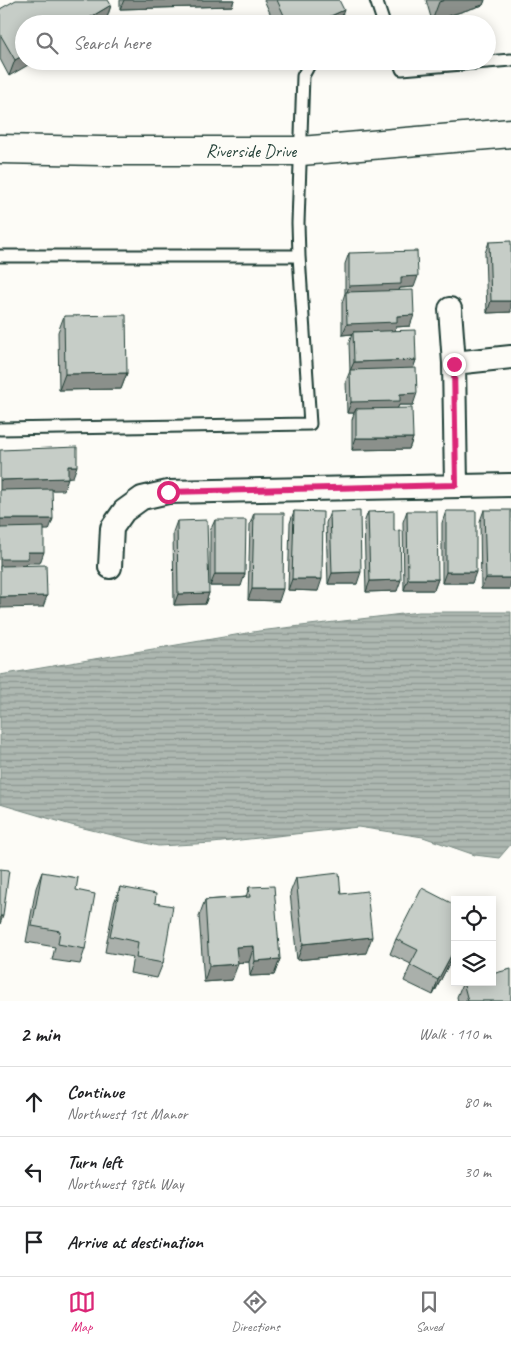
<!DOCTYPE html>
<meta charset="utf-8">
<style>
:root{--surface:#fff;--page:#f6f6f6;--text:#202124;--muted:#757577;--line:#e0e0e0;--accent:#db2777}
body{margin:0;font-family:Caveat,sans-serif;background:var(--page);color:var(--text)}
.controls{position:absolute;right:15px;bottom:15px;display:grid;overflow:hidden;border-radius:0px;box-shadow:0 2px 12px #0003}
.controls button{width:45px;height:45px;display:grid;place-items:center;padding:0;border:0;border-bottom:1px solid var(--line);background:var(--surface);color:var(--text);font:25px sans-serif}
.stop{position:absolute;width:15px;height:15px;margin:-11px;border:4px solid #db2777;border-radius:50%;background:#fff}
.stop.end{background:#db2777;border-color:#fff;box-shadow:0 1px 5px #0008}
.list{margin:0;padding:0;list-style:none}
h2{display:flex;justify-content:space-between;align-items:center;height:65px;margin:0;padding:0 20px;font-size:21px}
h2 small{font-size:16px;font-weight:400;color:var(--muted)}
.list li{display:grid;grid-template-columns:32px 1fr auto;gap:15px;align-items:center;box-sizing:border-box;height:70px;padding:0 20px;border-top:1px solid var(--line)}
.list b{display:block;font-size:19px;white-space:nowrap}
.list p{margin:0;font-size:16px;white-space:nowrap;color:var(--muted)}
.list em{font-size:16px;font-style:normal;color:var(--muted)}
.icon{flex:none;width:28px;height:28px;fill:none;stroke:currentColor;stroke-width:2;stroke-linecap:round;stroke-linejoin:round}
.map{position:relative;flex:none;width:511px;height:1001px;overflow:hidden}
.search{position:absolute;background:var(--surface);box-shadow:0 2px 12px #0003;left:15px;right:15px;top:15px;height:55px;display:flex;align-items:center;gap:12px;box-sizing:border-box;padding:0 18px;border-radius:28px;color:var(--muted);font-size:19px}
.sheet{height:275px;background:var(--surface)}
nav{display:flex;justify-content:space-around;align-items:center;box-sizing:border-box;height:70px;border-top:1px solid var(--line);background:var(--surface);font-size:14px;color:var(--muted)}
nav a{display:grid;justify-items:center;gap:2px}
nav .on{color:var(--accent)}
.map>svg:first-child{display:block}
.water{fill:url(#water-rules);stroke:#75877f}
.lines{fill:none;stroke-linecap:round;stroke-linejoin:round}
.lane-casing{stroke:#1f3d34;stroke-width:15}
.street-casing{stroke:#1f3d34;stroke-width:26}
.secondary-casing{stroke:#1f3d34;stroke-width:31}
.lane{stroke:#fdfcf7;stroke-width:11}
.street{stroke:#fdfcf7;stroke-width:22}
.secondary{stroke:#fdfcf7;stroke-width:28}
.wall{fill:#aab0ab;stroke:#1f3d34}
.shaded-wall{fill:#8b908b;stroke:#1f3d34}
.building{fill:#c6cdc7;stroke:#1f3d34}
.route{stroke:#db2777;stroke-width:6}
.labels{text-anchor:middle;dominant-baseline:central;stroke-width:5;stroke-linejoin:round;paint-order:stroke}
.street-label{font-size:18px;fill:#1f3d34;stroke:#fdfcf7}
</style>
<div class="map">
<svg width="511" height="1001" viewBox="0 0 511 1001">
<defs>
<pattern id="water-rules" width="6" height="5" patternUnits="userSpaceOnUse" patternTransform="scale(1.25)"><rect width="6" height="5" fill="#aeb8b1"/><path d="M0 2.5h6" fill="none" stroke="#8d9791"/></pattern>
</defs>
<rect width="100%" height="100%" fill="#fdfcf7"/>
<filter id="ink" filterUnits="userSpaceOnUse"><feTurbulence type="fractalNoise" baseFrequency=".02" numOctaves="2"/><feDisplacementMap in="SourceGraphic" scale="10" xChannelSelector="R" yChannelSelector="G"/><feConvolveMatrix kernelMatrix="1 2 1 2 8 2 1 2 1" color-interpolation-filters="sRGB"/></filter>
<g filter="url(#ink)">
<path class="water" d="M 419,612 L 511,612 L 511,844 L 499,858 L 475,855 L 423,837 L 358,827 L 213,843 L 158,846 L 71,825 L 0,804 L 0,675 L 259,631 Z"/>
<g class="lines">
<g class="lane-casing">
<path id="lane" d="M 376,0 L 384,24
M 399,61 L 402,69 L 511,60
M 0,256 L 299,256 L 298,223 L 303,76 L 310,63 L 313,61
M 0,429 L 310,424 L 299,256"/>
</g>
<g class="street-casing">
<path id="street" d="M 450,309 L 454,363 L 456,485
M 454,363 L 511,357
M 110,567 L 112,528 L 124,511 L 142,498 L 168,492 L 511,485"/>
</g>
<g class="secondary-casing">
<path id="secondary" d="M 0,149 L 101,151 L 301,151 L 511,133"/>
</g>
<use href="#lane" class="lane"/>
<use href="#street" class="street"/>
<use href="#secondary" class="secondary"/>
</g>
<path class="wall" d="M 120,0 L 234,0 L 232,6 L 120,9 Z
M 264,0 L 339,0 L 339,24 L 275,24 Z
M 426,0 L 485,0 L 483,5 L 432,21 Z
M 111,5 L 106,21 L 101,24 L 24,24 L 24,61 L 9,76 L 0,59 L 0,9 Z
M 489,242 L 511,312 L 487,313 L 485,253 Z
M 349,253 L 414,287 L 400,288 L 399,290 L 410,326 L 396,327 L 394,331 L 416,360 L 413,368 L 413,405 L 399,405 L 397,408 L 413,438 L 409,449 L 352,450 L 352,420 L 354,413 L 347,413 L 346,381 L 350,371 L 349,343 L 352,334 L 342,335 L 342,303 L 345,293 L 345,264 Z
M 64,316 L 127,373 L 121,389 L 59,390 L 58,332 Z
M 484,510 L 510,589 L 481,589 L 480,521 Z
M 294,511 L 318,591 L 288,590 L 290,523 Z
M 407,511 L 438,579 L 434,590 L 404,590 L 403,522 Z
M 446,511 L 472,583 L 442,583 L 442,523 Z
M 330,512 L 357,584 L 328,584 L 326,523 Z
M 368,512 L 394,531 L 397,591 L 366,592 L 364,523 Z
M 254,513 L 279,601 L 248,600 L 250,524 Z
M 215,520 L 241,586 L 210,586 L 210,531 Z
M 177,521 L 209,593 L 205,604 L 174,605 L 173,532 Z
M 42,872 L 76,890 L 85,949 L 80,964 L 52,960 L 55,947 L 26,942 L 36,888 Z
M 296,878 L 366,953 L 297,960 L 290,893 Z
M 120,887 L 155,903 L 163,963 L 157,978 L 130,973 L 133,957 L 105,952 L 114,903 Z
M 249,887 L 280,959 L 274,975 L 250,976 L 249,962 L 237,962 L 232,980 L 204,982 L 199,916 L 205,900 L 246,897 Z
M 396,939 L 455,952 L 433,995 L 404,981 L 411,964 L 390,954 Z
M 463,982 L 492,982 L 511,1001 L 458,1001 L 457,997 Z"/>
<path class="shaded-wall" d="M 124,0 L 234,0 L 232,6 L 120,9 Z
M 445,0 L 485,0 L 483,5 L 432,21 L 439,2 Z
M 111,5 L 106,21 L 101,24 L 79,24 Z
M 344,10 L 339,24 L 313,24 Z
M 24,55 L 24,61 L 35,61 L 9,76 L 15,60 Z
M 418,276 L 414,287 L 400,288 L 397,295 L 346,295 L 349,286 L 401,277 Z
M 491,301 L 511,301 L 511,312 L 487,313 Z
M 414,315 L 410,326 L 396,327 L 393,333 L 353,332 L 352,334 L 342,335 L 347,324 L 397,316 Z
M 416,360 L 412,372 L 350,371 L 354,362 Z
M 127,373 L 121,389 L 59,390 L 65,374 Z
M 417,393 L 413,405 L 399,405 L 396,412 L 356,409 L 354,413 L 347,413 L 351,402 L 400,394 Z
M 356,438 L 413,438 L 409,449 L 352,450 Z
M 68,466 L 77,466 L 73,477 L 64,478 Z
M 68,478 L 64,490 L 0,491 L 0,480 Z
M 0,519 L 53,519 L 49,530 L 0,531 Z
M 28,552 L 44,552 L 40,563 L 26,563 L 23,570 L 0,570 L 0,559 Z
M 361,572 L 357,584 L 328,584 L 332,573 Z
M 446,572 L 476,572 L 472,583 L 442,583 Z
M 215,574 L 245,574 L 241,586 L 210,586 Z
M 486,578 L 511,578 L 510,589 L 481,589 Z
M 292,579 L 322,579 L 318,591 L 288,590 Z
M 408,579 L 438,579 L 434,590 L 404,590 Z
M 401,580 L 397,591 L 366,592 L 370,581 Z
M 252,589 L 283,589 L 279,601 L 248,600 Z
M 209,593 L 205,604 L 174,605 L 178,594 Z
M 47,596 L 43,607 L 0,608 L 0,597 Z
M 0,916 L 3,916 L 0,924 Z
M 372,937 L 366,953 L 297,960 L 303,944 Z
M 254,946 L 249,962 L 231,963 L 236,947 Z
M 455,948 L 455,952 L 433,995 L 438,980 Z
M 280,959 L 274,975 L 250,976 L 255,961 Z
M 238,964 L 232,980 L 204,982 L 209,966 Z"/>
<path class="building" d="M 16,0 L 108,0 L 111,5 L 79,24 L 24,24 L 24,55 L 15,60 L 0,34 L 0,9 Z
M 277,0 L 339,0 L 344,10 L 313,24 L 288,24 Z
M 511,241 L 511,301 L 491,301 L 489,242 Z
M 417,251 L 418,276 L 401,277 L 401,284 L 349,286 L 349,253 Z
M 413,290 L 414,315 L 397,316 L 397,322 L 347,324 L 346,292 Z
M 126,315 L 127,373 L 65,374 L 64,316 Z
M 415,330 L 416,360 L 354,362 L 353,332 Z
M 416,368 L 417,393 L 400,394 L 400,401 L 351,402 L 350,370 Z
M 412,408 L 413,438 L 356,438 L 356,409 Z
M 77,447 L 77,466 L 68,466 L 68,478 L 0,480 L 0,450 Z
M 52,489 L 53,519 L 0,519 L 0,490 Z
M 484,510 L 511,510 L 511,578 L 486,578 Z
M 294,511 L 323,512 L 322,579 L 292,579 Z
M 360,511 L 361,572 L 332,573 L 330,512 Z
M 394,511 L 394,531 L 400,530 L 401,580 L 370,581 L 368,512 Z
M 407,511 L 437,511 L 438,579 L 408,579 Z
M 446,511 L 476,511 L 476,572 L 446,572 Z
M 254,513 L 284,513 L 283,589 L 252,589 Z
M 207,520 L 209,593 L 178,594 L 177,521 Z
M 215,520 L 246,520 L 245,574 L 215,574 Z
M 44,527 L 44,552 L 28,552 L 28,559 L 0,559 L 0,528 Z
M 46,565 L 47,596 L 0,597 L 0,566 Z
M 0,869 L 9,870 L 3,916 L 0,916 Z
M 42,872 L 78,878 L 76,890 L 95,894 L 85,949 L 58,944 L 60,931 L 32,926 Z
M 339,873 L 341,894 L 367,891 L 372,937 L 303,944 L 296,878 Z
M 274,886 L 280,959 L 255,961 L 254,946 L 236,947 L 238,964 L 209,966 L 205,900 L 250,897 L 249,887 Z
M 120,887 L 156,894 L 155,903 L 173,906 L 163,963 L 136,958 L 138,942 L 110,936 Z
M 422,888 L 455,905 L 455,948 L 438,980 L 410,965 L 418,950 L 396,939 Z
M 511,969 L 511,1001 L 468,1001 L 463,982 L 492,982 L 492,974 Z"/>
</g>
<g class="lines" filter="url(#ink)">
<path class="route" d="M 168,492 L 456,485 L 454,364"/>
</g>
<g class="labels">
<g class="street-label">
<text x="251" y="151">Riverside Drive</text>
</g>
</g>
</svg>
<div class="controls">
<button><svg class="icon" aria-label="locate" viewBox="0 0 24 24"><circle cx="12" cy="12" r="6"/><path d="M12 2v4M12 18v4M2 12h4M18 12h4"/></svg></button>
<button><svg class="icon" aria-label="layers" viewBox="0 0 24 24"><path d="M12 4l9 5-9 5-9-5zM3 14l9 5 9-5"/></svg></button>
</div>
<div class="stop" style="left:168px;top:492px"></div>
<div class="stop end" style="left:454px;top:364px"></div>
<div class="search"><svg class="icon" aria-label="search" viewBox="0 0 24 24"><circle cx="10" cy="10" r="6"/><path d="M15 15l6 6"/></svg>Search here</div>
</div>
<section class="sheet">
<h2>2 min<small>Walk · 110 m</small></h2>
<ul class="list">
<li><svg class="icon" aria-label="ahead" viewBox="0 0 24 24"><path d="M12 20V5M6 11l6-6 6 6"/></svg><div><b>Continue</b><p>Northwest 1st Manor</p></div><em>80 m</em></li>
<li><svg class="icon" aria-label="left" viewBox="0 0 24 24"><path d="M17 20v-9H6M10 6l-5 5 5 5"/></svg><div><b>Turn left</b><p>Northwest 98th Way</p></div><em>30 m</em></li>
<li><svg class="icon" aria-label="arrive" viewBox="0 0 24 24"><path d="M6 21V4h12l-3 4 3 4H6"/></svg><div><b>Arrive at destination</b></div></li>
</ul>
</section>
<nav>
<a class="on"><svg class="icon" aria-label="map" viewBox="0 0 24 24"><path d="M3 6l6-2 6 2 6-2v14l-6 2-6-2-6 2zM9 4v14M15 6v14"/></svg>Map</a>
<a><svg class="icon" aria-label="directions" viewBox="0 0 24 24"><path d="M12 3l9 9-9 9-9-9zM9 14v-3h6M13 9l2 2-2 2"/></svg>Directions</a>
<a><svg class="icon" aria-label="saved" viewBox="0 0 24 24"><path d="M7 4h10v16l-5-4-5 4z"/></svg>Saved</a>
</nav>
